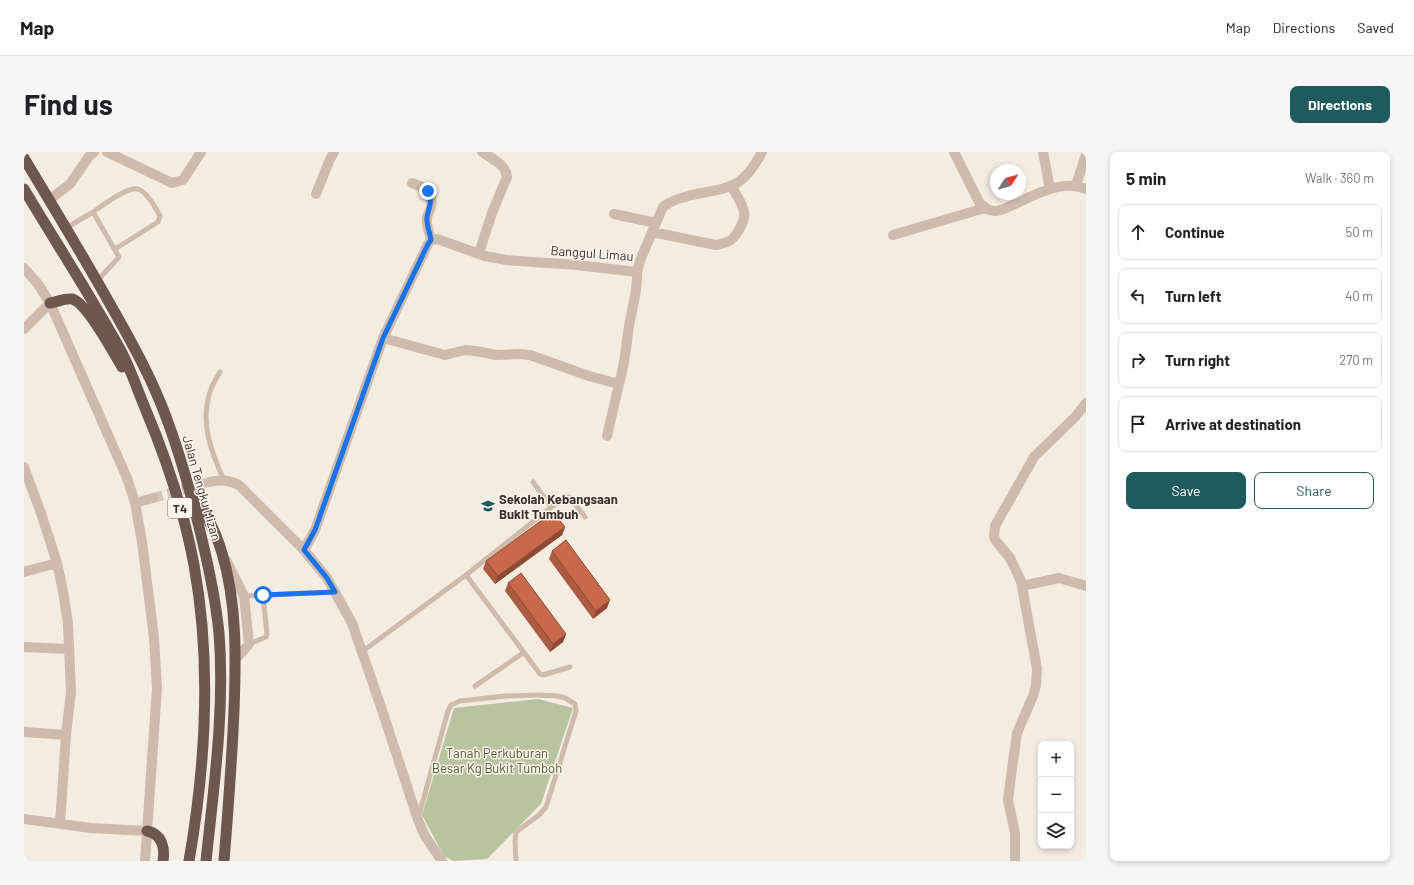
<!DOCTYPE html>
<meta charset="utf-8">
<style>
:root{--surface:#fff;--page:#f6f6f6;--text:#202124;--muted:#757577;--line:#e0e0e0;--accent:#1f5a5e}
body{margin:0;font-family:Barlow,sans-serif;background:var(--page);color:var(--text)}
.controls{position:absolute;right:12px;bottom:12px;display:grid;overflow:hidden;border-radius:8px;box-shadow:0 2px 6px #0003}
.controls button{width:36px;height:36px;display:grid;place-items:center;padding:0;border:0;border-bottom:1px solid var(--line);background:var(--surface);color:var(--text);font:20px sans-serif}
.compass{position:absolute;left:966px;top:12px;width:36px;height:36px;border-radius:50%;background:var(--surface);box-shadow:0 2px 6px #0003;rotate:54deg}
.stop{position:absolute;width:12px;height:12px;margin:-9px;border:3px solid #1a73e8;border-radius:50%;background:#fff}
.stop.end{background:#1a73e8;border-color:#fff;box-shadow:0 1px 4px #0008}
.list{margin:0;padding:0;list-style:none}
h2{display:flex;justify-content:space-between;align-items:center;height:52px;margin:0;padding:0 16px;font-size:17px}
h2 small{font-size:13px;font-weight:400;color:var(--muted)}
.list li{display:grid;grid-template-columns:26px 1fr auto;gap:12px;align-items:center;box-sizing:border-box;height:56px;margin:0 8px 8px;padding:0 8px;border:1px solid var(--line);border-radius:8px}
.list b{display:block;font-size:15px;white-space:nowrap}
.list em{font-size:13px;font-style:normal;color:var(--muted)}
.actions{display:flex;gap:8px;padding:12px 16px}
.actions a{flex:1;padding:9px 0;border:1px solid var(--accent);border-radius:8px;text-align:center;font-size:14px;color:var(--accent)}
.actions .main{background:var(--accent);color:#fff}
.icon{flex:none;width:22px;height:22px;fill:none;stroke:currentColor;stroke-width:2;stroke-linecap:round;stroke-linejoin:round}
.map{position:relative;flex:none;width:1062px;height:709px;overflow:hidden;border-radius:8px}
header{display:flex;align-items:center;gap:24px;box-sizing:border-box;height:56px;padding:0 20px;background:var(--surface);border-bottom:1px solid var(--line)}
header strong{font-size:19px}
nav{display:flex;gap:22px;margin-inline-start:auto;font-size:14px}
.intro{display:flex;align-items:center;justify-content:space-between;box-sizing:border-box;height:96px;padding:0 24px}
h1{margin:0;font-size:28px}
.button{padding:10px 18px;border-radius:8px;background:var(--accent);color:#fff;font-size:14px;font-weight:700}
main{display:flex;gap:24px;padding:0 24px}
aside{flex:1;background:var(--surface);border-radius:8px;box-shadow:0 2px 6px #0003}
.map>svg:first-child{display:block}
.green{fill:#b8c4a0}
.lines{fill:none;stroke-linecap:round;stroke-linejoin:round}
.minor-tunnel{stroke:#cfc6bd;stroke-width:10;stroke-dasharray:10 5;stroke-linecap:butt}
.service{stroke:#cdbbac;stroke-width:5}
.minor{stroke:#cdbbac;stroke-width:10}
.trunk{stroke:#6c584f;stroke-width:11}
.wall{fill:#ac5a40}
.shaded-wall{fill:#8c4a34}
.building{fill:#c8694b;stroke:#8c4a34}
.route{stroke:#1a73e8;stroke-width:5}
.labels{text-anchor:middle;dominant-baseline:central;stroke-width:3;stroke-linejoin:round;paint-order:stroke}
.shield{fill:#fbf5ee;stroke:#756b66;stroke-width:1}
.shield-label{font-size:12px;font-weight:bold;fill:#3b302b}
.street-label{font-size:13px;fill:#3b302b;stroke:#fbf5ee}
.poi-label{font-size:13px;font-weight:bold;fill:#3b302b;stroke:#fbf5ee;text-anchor:start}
.park-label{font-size:13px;fill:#4a5a2e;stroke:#fbf5ee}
</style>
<header>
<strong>Map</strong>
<nav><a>Map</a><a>Directions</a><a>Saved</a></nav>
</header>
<div class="intro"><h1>Find us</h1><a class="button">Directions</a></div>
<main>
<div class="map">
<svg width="1062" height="709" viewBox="0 0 1062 709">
<rect width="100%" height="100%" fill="#f4ebe1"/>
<path class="green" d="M 514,547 L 549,556 L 517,652 L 463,707 L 429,709 L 420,704 L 398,663 L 430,556 Z"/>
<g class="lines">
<path class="minor-tunnel" d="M 129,346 L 185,330"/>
<path class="service" d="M 69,60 C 78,54 103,34 114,37 C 124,41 131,55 136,64 L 134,70 L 91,97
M 42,76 L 69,60 L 95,105 L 73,129
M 196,220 C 192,227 188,233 186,240 C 176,271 187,300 200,328
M 509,330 L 527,355
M 442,423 L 516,522 L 519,523 L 546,515
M 220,444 L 310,440
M 225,492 L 242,485 L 243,482 L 239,443
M 339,499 L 442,423 L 540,345 L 546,345 L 561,365
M 451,534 L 499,501
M 395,663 L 424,559 L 427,553 L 436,549 L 481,544 L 514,543 L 534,544 L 541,546 L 551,552 L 552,559 L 522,655 L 515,663 L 492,680 L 491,689 L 492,709"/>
<path class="minor" d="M 83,0 L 148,31 L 159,28 L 177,0
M 930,0 L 955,50 C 960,55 964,59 971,59 C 978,59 985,54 991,52 C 1012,42 1039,27 1062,37
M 1019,0 L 1026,37
M 388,31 C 400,35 410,38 407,55 C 406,59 403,62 403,67 C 402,74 406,82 407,88
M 1052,33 L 1062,2
M 292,42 L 306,7 L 310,0
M 25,48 L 46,32 L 66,3 L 70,0
M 590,62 L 632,71
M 628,80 L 692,93 C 697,92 702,91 707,88 C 713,83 722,68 720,60 C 719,52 712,43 708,35
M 869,83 L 961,56
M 455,101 L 468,61 L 483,25 C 482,12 468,7 458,0
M 0,116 L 14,132 L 26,151 L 103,326 L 111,351 L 118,390 L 130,486 L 133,536 L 121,709
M 0,177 L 26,151
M 359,186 L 421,203 L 441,198 L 452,199 L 472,203 L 496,202 L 506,203 L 565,224 L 595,232 L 583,284
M 595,232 C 601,213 602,194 605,174 C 608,156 614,139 613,120
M 0,315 L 18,364 L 33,411 L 39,439 L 44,472 L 47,540 L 42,583 L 36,672
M 185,330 C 196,328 204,327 215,333 L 280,398 L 303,426 L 328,471 L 357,555 L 394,668 L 401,684 L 418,709
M 111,351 L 129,346
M 280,398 L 291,378 L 359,186 L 404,92 L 407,88 L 413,87 L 461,104 L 482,108 L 553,113 L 613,120 L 617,106 L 639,55 C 648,48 657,46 668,43 C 706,35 718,38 738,0
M 202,408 L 220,444 L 225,492 L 211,508
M 0,420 L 33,411
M 998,434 L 1035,426 L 1062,434
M 0,495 L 45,497
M 0,580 L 42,583
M 0,667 L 67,676 L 123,679
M 991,709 L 991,681 L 984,648 L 987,624 L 993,581 L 1009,544 L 1012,533 L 1013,517 L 997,429 L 986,406 L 972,389 L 970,385 L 971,374 L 1010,305 L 1052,264 L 1062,251"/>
<path class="trunk" d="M 0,6 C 29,54 58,102 86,152 C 102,180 118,208 131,238 C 149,278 161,320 172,363 C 182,402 191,441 195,481 C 201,557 190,633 182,709
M 0,37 C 22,74 45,110 67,147 C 77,164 87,180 96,197 C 106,215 113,237 121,256 C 142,306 160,359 170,413 C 188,512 182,611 165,709
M 26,151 C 33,150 41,146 48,147 C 62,150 90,201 98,215
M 171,343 C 182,362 192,380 198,401 C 213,451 212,505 210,558 C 208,608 204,659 200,709
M 123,679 C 138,682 141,696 139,709"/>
</g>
<path class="wall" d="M 541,375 L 538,383 L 471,432 L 459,417 L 462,409 Z
M 528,399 L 583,456 L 569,467 L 525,407 Z
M 484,431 L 542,482 L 539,490 L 526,500 L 481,439 Z"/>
<path class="shaded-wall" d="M 541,375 L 538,383 L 471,432 L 474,424 Z
M 586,448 L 583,456 L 569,467 L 572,459 Z
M 542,482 L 539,490 L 526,500 L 529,492 Z"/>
<path class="building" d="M 529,360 L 541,375 L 474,424 L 462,409 Z
M 542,388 L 586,448 L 572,459 L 528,399 Z
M 497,421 L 542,482 L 529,492 L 484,431 Z"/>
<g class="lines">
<path class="route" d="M 239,443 L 311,440 L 303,426 L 280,398 L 291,378 L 359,186 L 404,92 L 407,88 C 406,81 402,72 403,65 C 405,54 409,51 404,39"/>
</g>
<defs>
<g id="school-bare" transform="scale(1.08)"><path d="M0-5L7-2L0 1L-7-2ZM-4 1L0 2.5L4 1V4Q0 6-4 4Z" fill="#1f5a5e" stroke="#fbf5ee" stroke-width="2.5" paint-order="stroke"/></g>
</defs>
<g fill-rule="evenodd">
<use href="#school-bare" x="464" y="354"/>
</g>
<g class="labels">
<rect class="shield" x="144" y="346" width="24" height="20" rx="3"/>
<g class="shield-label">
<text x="156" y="356">T4</text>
</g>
<g class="street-label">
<text transform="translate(568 101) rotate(4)">Banggul Limau</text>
<text transform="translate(178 336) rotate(74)">Jalan Tengku Mizan</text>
</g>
<g class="poi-label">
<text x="475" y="347">Sekolah Kebangsaan<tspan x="475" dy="15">Bukit Tumbuh</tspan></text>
</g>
<g class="park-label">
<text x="473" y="601">Tanah Perkuburan<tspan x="473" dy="15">Besar Kg Bukit Tumboh</tspan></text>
</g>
</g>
</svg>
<div class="controls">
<button>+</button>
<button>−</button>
<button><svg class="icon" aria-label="layers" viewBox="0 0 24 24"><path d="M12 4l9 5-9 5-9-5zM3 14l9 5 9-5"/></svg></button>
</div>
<svg class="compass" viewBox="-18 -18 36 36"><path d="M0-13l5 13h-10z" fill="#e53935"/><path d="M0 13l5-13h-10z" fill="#757577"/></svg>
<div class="stop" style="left:239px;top:443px"></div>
<div class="stop end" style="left:404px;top:39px"></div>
</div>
<aside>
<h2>5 min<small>Walk · 360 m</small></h2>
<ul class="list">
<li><svg class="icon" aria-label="ahead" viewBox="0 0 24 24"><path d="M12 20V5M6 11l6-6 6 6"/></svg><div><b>Continue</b></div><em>50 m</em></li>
<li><svg class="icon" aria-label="left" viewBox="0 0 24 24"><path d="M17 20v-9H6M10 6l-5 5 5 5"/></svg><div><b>Turn left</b></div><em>40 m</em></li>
<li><svg class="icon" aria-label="right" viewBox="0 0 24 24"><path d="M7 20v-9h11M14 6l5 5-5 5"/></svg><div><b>Turn right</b></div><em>270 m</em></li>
<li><svg class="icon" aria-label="arrive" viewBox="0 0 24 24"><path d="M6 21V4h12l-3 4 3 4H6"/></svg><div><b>Arrive at destination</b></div></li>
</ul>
<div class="actions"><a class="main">Save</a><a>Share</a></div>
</aside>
</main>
